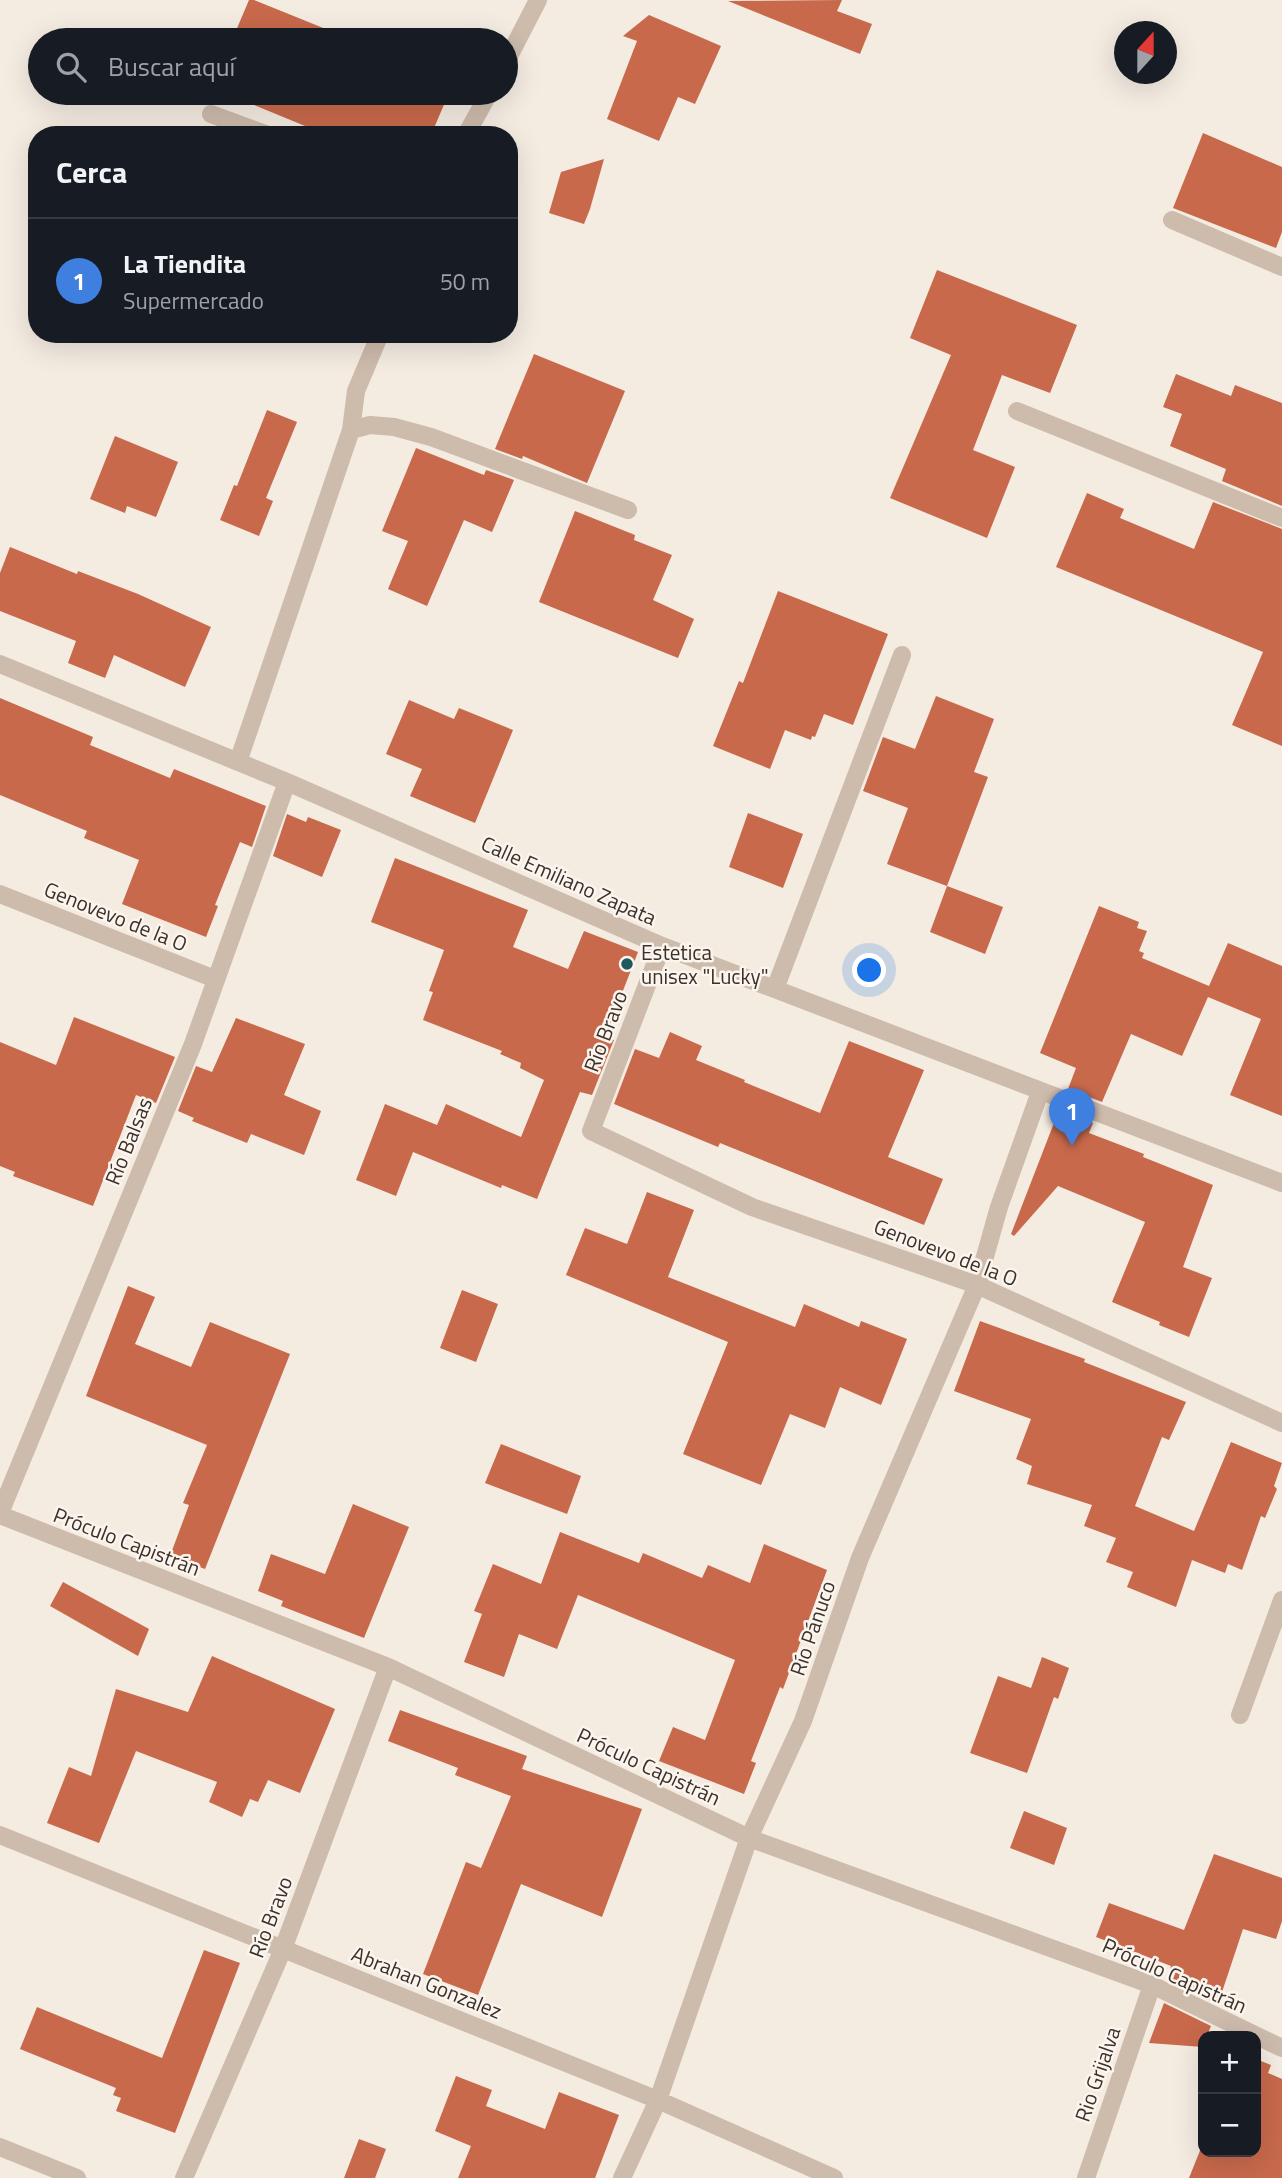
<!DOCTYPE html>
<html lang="es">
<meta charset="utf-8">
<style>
:root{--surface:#171b24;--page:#20242c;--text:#f1f3f6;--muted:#9ea1a6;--line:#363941;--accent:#92aeb2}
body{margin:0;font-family:"Titillium Web",sans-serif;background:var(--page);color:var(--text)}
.controls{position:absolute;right:21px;bottom:21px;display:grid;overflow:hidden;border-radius:14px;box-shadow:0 7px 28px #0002}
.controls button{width:63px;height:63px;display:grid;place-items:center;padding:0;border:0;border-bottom:2px solid var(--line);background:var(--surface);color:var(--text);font:35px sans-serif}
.compass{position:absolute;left:1114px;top:21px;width:63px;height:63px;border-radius:50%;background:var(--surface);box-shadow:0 7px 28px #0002;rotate:21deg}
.you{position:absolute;left:870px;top:971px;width:24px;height:24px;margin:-18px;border:5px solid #fff;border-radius:50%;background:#1a73e8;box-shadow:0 0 0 10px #1a73e833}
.badge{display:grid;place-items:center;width:46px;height:46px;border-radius:50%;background:var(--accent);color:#fff;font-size:23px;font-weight:700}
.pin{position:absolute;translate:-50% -58px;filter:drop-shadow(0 2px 4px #0008)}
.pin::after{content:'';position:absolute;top:37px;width:24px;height:21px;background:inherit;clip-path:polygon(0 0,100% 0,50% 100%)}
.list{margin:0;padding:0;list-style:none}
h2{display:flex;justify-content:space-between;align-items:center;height:91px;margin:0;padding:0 28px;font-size:30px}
h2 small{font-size:23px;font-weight:400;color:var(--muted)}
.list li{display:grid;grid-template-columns:46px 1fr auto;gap:21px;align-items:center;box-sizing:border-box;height:126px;padding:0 28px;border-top:2px solid var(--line)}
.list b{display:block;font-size:26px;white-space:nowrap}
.list p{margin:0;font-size:23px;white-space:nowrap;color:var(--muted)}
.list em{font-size:23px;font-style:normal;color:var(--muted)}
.icon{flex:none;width:38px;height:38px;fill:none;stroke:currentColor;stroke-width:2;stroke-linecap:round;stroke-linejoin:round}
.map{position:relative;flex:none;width:1282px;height:2178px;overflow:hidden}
.search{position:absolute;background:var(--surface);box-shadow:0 7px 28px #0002;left:28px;top:28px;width:490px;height:77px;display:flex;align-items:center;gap:18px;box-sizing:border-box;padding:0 24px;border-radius:38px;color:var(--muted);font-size:26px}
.panel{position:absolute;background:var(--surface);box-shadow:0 7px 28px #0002;left:28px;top:126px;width:490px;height:217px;border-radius:28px}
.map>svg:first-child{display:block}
.building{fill:#c8694b}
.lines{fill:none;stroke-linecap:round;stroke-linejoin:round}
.minor{stroke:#cdbbac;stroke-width:18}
.poi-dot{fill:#1f5a5e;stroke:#fbf5ee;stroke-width:2.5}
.labels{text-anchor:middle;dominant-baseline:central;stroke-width:5;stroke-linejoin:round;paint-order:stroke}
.street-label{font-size:21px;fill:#3b302b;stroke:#fbf5ee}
.poi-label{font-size:21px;fill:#3b302b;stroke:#fbf5ee;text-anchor:start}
</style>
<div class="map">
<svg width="1282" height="2178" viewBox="0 0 1282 2178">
<rect width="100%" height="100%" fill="#f4ebe1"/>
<path class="building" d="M 249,0 L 254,0 L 353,40 L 232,40 Z
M 842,0 L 837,11 L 872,24 L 860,54 L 728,1 Z
M 649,15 L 721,46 L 695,104 L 678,97 L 659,141 L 607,119 L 637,41 L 623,36 Z
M 225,93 L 449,93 L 431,135 L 327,135 Z
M 1203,133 L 1282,167 L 1282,232 L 1276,248 L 1173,208 Z
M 604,159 L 590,209 L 584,224 L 549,213 L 561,172 Z
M 937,270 L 1077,325 L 1050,393 L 1002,375 L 973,450 L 1015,467 L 987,538 L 890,498 L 951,355 L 910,338 Z
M 534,354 L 625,391 L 587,483 L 523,456 L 522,459 L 495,449 Z
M 1176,374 L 1231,396 L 1235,385 L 1282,403 L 1282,506 L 1222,481 L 1226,469 L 1170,446 L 1182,414 L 1163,407 Z
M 267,410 L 297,422 L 266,498 L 273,501 L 259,536 L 220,520 L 234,485 L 237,486 Z
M 115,436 L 178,462 L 156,517 L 127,506 L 125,513 L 90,499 Z
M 416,448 L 484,475 L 486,470 L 514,480 L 492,532 L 464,520 L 427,606 L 388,589 L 408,541 L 382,531 Z
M 1087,493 L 1124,509 L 1120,518 L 1194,549 L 1213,502 L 1282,529 L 1282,746 L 1232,725 L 1263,652 L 1056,567 Z
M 575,511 L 635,535 L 634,540 L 672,555 L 653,600 L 694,619 L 678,658 L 539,602 Z
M 10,547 L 77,574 L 78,571 L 138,594 L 211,627 L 185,687 L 114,655 L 105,678 L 68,663 L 76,641 L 0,611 L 0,573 Z
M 778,591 L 888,634 L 853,725 L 824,714 L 815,737 L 812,736 L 811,740 L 785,730 L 770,769 L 713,746 L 739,681 L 743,683 Z
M 936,696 L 994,719 L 974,772 L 988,777 L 947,886 L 887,864 L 908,808 L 863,791 L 883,737 L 915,749 Z
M 0,698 L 93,737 L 90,745 L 170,778 L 174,769 L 266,806 L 252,847 L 240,842 L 215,905 L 218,906 L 206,937 L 122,904 L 139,860 L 84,838 L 87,831 L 0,795 Z
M 409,700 L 454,719 L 459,708 L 513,730 L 475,823 L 410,796 L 422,769 L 386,754 Z
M 748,813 L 803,834 L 783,888 L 729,867 Z
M 287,814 L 306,822 L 308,817 L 341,830 L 322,877 L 273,856 Z
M 395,858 L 528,910 L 513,947 L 568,969 L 584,931 L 638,952 L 605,1037 L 614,1040 L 592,1095 L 580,1092 L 537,1199 L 502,1185 L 501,1188 L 413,1152 L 396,1196 L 356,1180 L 385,1104 L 437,1125 L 446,1104 L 521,1137 L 544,1080 L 520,1068 L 521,1063 L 500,1054 L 502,1051 L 423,1020 L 433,992 L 429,991 L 444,950 L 371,922 Z
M 947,886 L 1003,907 L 985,954 L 930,932 Z
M 1099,906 L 1139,922 L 1137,928 L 1147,931 L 1139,951 L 1144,953 L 1142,958 L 1209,986 L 1228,943 L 1282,966 L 1282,1116 L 1230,1095 L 1261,1019 L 1208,997 L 1182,1056 L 1131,1034 L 1102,1102 L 1068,1089 L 1076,1068 L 1040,1053 Z
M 74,1017 L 175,1057 L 156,1103 L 136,1095 L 93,1206 L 13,1176 L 15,1172 L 0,1166 L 0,1042 L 56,1065 Z
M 236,1018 L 305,1044 L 284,1095 L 321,1111 L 304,1155 L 251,1134 L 247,1143 L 192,1121 L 194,1118 L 178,1111 L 196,1066 L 212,1072 Z
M 670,1032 L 702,1046 L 696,1060 L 745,1080 L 744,1082 L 820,1113 L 849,1041 L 924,1070 L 888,1157 L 943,1179 L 924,1225 L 720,1143 L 718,1147 L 614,1104 L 635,1049 L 659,1058 Z
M 1059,1110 L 1093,1123 L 1089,1133 L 1144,1154 L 1143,1157 L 1213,1185 L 1183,1267 L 1212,1278 L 1189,1337 L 1159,1325 L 1160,1322 L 1112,1302 L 1145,1222 L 1058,1186 L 1014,1236 L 1011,1234 Z
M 647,1192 L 694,1210 L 668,1277 L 795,1327 L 804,1304 L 859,1327 L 861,1321 L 907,1339 L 881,1405 L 840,1387 L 825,1428 L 790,1414 L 761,1485 L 683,1454 L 728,1342 L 566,1275 L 585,1228 L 627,1244 Z
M 128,1286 L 155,1297 L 135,1344 L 191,1367 L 210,1322 L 290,1354 L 205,1569 L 170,1556 L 189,1505 L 183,1503 L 207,1445 L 86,1396 Z
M 462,1290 L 498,1304 L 476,1362 L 440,1348 Z
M 980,1321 L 1085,1359 L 1084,1362 L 1186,1402 L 1169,1440 L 1162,1437 L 1135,1506 L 1194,1531 L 1231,1442 L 1282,1463 L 1274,1486 L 1277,1489 L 1265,1518 L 1261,1516 L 1242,1570 L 1228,1564 L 1225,1573 L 1192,1560 L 1176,1607 L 1127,1587 L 1133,1572 L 1106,1562 L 1116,1538 L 1084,1526 L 1092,1505 L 1027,1484 L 1032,1466 L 1016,1459 L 1031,1419 L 954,1391 Z
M 501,1444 L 581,1476 L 567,1514 L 485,1483 Z
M 353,1504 L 409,1527 L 364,1638 L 281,1606 L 283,1601 L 258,1591 L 271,1554 L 325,1574 Z
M 560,1532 L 639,1563 L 643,1553 L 702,1578 L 708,1565 L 750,1583 L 764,1544 L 827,1570 L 783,1689 L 780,1687 L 751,1761 L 756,1763 L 744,1794 L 659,1761 L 673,1727 L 705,1740 L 735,1660 L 578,1595 L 557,1649 L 519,1634 L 504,1677 L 464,1662 L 482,1614 L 474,1611 L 493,1564 L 541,1584 Z
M 63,1582 L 149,1629 L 138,1656 L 50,1606 Z
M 212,1656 L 335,1709 L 300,1793 L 268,1780 L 258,1802 L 250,1799 L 242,1817 L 209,1802 L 217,1782 L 136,1751 L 99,1843 L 47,1823 L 69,1767 L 91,1776 L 116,1689 L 188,1712 Z
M 1042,1657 L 1069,1668 L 1058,1699 L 1054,1697 L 1027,1773 L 970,1753 L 998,1676 L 1031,1688 Z
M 400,1710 L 527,1756 L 522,1769 L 642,1809 L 602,1917 L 521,1884 L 478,1995 L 423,1974 L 466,1862 L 481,1868 L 511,1796 L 455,1775 L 458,1768 L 388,1741 Z
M 1024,1811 L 1067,1828 L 1054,1865 L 1010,1848 Z
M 1214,1854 L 1282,1878 L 1282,1921 L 1276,1939 L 1243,1929 L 1218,2004 L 1172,1982 L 1176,1971 L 1170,1969 L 1171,1966 L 1096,1937 L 1109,1903 L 1184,1930 Z
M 204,1950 L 240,1963 L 175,2133 L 116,2111 L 121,2098 L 113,2095 L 116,2088 L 20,2049 L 37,2007 L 162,2058 Z
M 1164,2003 L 1211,2026 L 1207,2036 L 1203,2036 L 1203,2047 L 1149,2043 Z
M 1256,2059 L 1271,2065 L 1268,2073 L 1282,2079 L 1282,2178 L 1189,2178 L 1203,2143 L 1203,2152 L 1256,2152 Z
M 456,2076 L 492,2090 L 486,2106 L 545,2129 L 559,2092 L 619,2115 L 595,2178 L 458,2178 L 471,2146 L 435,2131 Z
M 359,2139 L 386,2149 L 375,2178 L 344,2178 Z"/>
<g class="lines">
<path class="minor" d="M 506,62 L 538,0
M 211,114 L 268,135
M 466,135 L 489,93
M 1172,220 L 1282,267
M 1017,411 L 1282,518
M 351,430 L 370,425 L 394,427 L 431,437 L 628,510
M 0,664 L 287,782 L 662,946 L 1282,1183
M 238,762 L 351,430 L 356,391 L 380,334
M 0,894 L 215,979
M 662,946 L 591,1131 L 752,1207 L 977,1285 L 1282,1423
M 775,989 L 902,655
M 0,1513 L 193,1044 L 287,782
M 0,1515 L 388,1667 L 749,1838 L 1152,1985 L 1282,2048
M 1240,1715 L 1282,1600
M 0,1835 L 658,2100 L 834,2178
M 0,2147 L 77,2178
M 184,2178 L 283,1949 L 388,1667
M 622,2178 L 658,2100 L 749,1838 L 803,1721 L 860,1558 L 977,1285 L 999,1207 L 1040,1092
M 1086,2178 L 1152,1985"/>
</g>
<circle class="poi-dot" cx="627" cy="964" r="7"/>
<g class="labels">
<g class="street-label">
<text transform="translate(569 880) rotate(24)">Calle Emiliano Zapata</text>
<text transform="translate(116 916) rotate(22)">Genovevo de la O</text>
<text transform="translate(605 1031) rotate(-69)">Río Bravo</text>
<text transform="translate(128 1141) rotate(-68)">Río Balsas</text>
<text transform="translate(946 1252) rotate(21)">Genovevo de la O</text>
<text transform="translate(127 1541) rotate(21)">Próculo Capistrán</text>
<text transform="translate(812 1628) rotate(-71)">Río Pánuco</text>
<text transform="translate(649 1766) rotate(25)">Próculo Capistrán</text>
<text transform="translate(270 1917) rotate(-69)">Río Bravo</text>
<text transform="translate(1175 1975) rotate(24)">Próculo Capistrán</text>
<text transform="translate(427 1982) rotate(22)">Abrahan Gonzalez</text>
<text transform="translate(1097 2074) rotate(-71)">Rio Grijalva</text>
</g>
<g class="poi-label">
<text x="641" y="952">Estetica<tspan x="641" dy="24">unisex "Lucky"</tspan></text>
</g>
</g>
</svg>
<div class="controls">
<button>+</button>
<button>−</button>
</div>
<svg class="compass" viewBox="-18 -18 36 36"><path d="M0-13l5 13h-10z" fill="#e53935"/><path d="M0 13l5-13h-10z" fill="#9ea1a6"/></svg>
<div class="you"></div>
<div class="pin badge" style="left:1072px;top:1146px;background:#3f7fe0">1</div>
<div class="search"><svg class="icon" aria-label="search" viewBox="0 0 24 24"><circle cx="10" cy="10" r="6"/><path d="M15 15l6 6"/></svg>Buscar aquí</div>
<section class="panel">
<h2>Cerca<small></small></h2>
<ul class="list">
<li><span class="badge" style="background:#3f7fe0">1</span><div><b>La Tiendita</b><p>Supermercado</p></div><em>50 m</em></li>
</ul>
</section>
</div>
